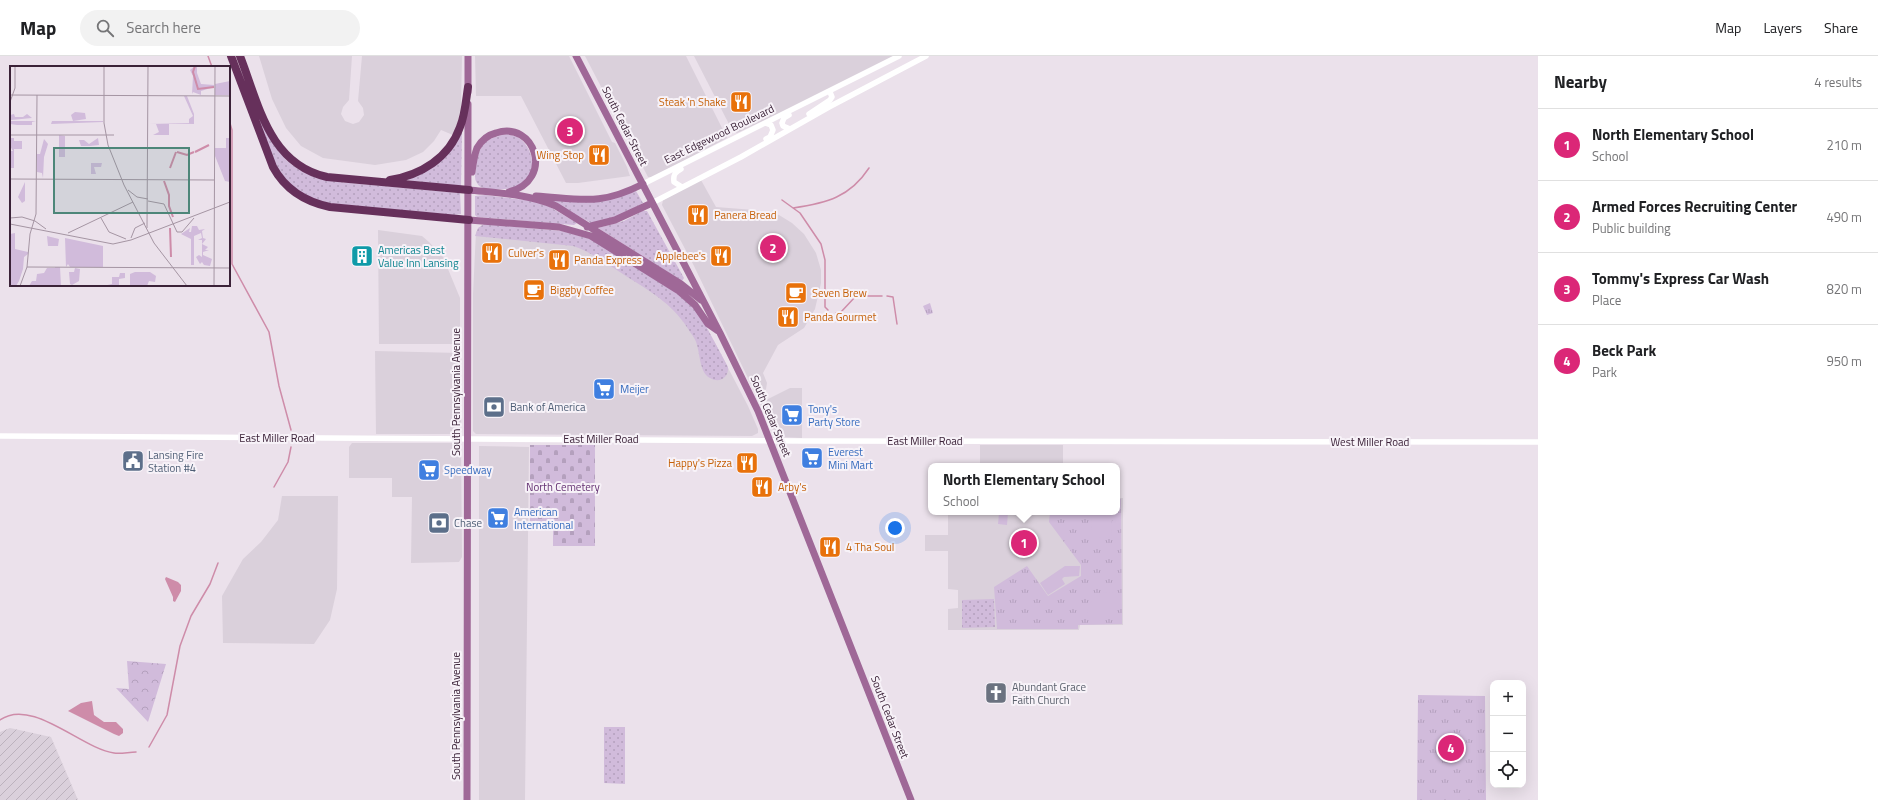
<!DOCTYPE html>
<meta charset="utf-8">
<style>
:root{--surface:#fff;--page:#f2f2f2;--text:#202124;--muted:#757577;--line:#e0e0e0;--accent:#db2777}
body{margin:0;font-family:"Titillium Web",sans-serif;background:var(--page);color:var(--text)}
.controls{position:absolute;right:12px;bottom:12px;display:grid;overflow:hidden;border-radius:8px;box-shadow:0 4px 16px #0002}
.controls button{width:36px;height:36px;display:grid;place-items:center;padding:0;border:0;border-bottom:1px solid var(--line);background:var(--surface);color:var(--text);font:20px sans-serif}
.you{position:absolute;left:895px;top:472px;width:14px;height:14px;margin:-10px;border:3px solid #fff;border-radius:50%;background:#1a73e8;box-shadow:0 0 0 6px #1a73e833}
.badge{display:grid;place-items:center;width:26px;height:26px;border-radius:50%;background:var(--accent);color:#fff;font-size:13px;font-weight:700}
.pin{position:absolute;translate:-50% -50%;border:2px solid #fff;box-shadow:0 1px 4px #0006}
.popup{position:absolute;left:928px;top:407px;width:192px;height:52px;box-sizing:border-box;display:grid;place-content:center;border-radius:8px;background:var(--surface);filter:drop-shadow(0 1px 3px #0005);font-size:13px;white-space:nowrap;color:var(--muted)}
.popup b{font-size:15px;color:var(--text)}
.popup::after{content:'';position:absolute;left:50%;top:100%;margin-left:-8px;border:8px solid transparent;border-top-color:var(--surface)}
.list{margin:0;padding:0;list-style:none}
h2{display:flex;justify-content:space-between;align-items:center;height:52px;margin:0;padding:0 16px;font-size:17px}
h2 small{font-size:13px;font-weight:400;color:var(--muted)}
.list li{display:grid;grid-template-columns:26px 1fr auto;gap:12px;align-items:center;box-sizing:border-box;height:72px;padding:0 16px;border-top:1px solid var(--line)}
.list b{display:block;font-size:15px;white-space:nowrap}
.list p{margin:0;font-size:13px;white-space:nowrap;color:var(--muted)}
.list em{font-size:13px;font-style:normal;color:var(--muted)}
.icon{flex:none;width:22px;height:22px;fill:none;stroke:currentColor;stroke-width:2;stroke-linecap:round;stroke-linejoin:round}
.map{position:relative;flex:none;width:1538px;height:744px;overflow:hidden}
header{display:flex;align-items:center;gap:24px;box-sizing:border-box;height:56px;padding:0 20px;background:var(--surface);border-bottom:1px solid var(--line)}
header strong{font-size:19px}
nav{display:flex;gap:22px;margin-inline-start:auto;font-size:14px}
.search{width:280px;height:36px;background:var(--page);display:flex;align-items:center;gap:10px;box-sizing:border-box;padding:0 14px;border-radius:22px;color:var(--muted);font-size:15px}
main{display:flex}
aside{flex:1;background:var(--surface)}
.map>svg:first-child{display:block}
.built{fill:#dad0db}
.industrial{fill:url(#industrial-furrows)}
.grass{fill:url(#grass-dots)}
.forest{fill:url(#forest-crowns)}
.cemetery{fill:url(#cemetery-stones)}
.park{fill:url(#park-tufts)}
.pitch{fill:#d1bbdb}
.water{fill:#ce8ca9}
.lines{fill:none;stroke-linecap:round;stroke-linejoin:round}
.stream{stroke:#ce8ca9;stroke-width:1.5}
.minor{stroke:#fff;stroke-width:5.5}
.major{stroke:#9f6897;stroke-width:7}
.highway{stroke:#66305b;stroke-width:8}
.labels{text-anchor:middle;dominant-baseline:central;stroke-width:4;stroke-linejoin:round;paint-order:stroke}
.food-label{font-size:11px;fill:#c56008;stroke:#f7f2f8;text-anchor:start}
.street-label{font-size:11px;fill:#3b2238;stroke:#f7f2f8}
.culture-label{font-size:11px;fill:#0d838f;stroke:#f7f2f8;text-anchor:start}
.shop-label{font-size:11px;fill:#366cbe;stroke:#f7f2f8;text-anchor:start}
.service-label{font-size:11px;fill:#4e5e75;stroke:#f7f2f8;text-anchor:start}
.park-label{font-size:11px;fill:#622e70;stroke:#f7f2f8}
.worship-label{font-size:11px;fill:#5b616d;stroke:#f7f2f8;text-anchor:start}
.inset-river{fill:none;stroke:#ce8ca9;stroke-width:2}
.inset-road{fill:none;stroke:#a595a3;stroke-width:1}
.view{fill:#4d8679;fill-opacity:0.15;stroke:#4d8679;stroke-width:2}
.inset-edge{fill:none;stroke:#3b2238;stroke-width:2}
</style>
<header>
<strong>Map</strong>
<div class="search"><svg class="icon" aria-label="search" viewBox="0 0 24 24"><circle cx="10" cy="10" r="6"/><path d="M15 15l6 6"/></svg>Search here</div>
<nav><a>Map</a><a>Layers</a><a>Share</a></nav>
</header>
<main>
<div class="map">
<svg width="1538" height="744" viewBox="0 0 1538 744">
<defs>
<pattern id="industrial-furrows" width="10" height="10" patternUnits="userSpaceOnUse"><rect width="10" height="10" fill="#dad0db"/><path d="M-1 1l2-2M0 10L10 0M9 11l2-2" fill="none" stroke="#bcb2bd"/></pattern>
<pattern id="grass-dots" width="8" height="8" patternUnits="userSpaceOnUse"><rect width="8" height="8" fill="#d1bbdb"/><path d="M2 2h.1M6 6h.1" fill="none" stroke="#b4a0bd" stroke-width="1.8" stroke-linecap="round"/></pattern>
<pattern id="forest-crowns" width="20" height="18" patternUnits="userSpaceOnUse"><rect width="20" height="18" fill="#d1bbdb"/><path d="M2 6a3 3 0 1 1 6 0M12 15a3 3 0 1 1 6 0" fill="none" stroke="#b4a0bd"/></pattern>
<pattern id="cemetery-stones" width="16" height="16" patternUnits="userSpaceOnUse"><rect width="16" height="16" fill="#d1bbdb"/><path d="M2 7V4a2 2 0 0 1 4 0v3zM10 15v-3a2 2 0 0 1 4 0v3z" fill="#b4a0bd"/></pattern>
<pattern id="park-tufts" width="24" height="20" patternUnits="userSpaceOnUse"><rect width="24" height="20" fill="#d1bbdb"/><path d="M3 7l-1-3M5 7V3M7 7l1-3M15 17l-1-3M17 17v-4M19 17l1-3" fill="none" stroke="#b4a0bd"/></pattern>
</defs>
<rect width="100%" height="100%" fill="#ebe1eb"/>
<path class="built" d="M 259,0 L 352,0 L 349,44 L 343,51 L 341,58 L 345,65 L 353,68 L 359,66 L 364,59 L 363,52 L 358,45 L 362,0 L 462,0 L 461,50 L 457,70 L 453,79 L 441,74 L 434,85 L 423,96 L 406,104 L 375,109 L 323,102 L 301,90 L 286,72 L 272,43 Z
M 475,0 L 569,0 L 612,86 L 615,87 L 627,111 L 630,120 L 578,127 L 566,127 L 521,40 L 476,40 Z
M 585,0 L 686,0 L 727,82 L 653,121 L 648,121 Z
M 694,0 L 894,0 L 821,38 L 737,77 L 732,74 Z
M 701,124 L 716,151 L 754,154 L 779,159 L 792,167 L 804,178 L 816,197 L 821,214 L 821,227 L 815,253 L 804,272 L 778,289 L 763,317 L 767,327 L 766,333 L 762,339 L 764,345 L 790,332 L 802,332 L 802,382 L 779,381 L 775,378 L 694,210 L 662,149 L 663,144 Z
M 482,169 L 562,175 L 593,184 L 714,285 L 748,350 L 758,373 L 758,377 L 752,380 L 476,378 L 473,375 L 473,238 L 476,176 Z
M 378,174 L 422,180 L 429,186 L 443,201 L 460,242 L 460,288 L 379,288 Z
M 375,295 L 460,297 L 461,370 L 459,376 L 452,378 L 376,378 Z
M 352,387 L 456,387 L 461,389 L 462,501 L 459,506 L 411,507 L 412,441 L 392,441 L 392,422 L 349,422 L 349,391 Z
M 980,389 L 1063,389 L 1063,410 L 980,410 Z
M 479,390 L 529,391 L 525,744 L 479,744 Z
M 282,440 L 338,440 L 337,533 L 330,564 L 314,588 L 223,587 L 222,540 L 243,503 L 261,486 L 278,464 Z
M 1117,442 L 1123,442 L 1123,569 L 1080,569 L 1079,574 L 948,574 L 948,553 L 958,552 L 958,534 L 948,533 L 948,495 L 925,495 L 925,479 L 948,479 L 948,456 L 1117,456 Z"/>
<path class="industrial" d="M 10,672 L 51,681 L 78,744 L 0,744 L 0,676 Z"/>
<path class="grass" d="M 246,28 C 252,33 254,46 257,53 C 275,98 288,118 339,126 L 460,137 L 461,158 L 454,159 L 334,148 L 320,145 L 303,138 L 289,127 L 276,110 Z
M 462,75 L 461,130 L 405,124 L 417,120 Z
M 507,78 C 511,79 516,80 519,82 C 533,92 538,115 523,127 C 514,134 504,133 493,133 C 487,133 480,133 477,127 C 474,123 475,117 476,112 C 478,89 485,82 507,78 Z
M 636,135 L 643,147 L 621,159 L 591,167 L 551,145 L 551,143 L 588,146 Z
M 485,139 L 533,145 L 550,151 L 577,167 L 574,169 L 477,161 L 475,159 L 475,140 Z
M 642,155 L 647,155 L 684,222 L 682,225 L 598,172 L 624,165 Z
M 484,168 L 562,175 L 593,184 L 670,232 L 692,250 L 706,270 L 728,311 C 729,321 720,328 710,322 C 700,317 700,299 697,289 C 696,284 693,280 690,276 C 675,250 653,237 629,222 C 610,210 594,197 573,190 L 475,180 L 478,172 Z
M 994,543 L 995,571 L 962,572 L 962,544 Z
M 604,671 L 625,671 L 625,728 L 604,727 Z"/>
<path class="forest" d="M 127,605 L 166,608 L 148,666 L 116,632 L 129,633 Z"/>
<path class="cemetery" d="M 530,389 L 595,389 L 595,490 L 553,490 L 553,474 L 530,473 Z"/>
<path class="park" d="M 930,247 L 933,257 L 927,259 L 923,250 Z
M 1117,443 L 1121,443 L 1122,568 L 1078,569 L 1078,573 L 997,573 L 994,531 L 1027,510 L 1048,540 L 1081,520 L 1081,509 L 1049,466 L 1050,456 L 1117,456 Z
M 999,457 L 1008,457 L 1007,469 L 998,468 Z
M 1418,639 L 1485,640 L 1486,744 L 1417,744 Z"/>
<path class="pitch" d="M 1110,459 L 1112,462 L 1111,482 L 1098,481 L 1092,475 L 1091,460 Z
M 1065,510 L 1080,510 L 1079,520 L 1064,521 L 1062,523 L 1065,528 L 1048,539 L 1040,527 Z
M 1105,536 L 1113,537 L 1113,560 L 1110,562 L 1087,562 C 1087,549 1092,540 1105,536 Z"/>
<path class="water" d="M 166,521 L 178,526 L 181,529 L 181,535 L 175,546 L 173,545 L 173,541 L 165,523 Z
M 92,645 L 94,659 L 104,666 L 116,666 L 123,673 L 123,677 L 119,680 L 114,678 L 68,655 L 81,647 Z"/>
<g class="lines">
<path class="stream" d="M 208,0 L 212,11
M 229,64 L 232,74 L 232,208 L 269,276 L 279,330 L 291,374
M 782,144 L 800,157 L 821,188 L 825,204 L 825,251 L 828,254
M 793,152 C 827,147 850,141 869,112
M 887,240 L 893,241 L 897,268
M 836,257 L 840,257 L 856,240 L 882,240
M 274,431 L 288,406 L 291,391
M 0,664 C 32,641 82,693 114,697 C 121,698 129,696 136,696
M 149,691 L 167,659 L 180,590 L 191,560 L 210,528 L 218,507"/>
<path class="minor" d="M 809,58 L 830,44 L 832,41 L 830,36
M 789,59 L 784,62 L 782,67 L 783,70 L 790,73
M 765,67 L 771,69 L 773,74 L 770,81 L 766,83
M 681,113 C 675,116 673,119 674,126 L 682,131
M 643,128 L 899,0
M 652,147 L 741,101 L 829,51 L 926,0
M 0,380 L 805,385 L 1538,386"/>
<path class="major" d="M 576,0 L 720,277 L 758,355 L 911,744
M 468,36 L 468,0
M 472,116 C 473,108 474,100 477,92 C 481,85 488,79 496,77 C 535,64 555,124 509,136
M 469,134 C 498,137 529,138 556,150 L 681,228 L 701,244
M 536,140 C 582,143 600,150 643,128
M 469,164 L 559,171 L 591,180 L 679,235 L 695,249 L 708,268 L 718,275
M 587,171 L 615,164 L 652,147
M 467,744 L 468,48"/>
<path class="highway" d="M 231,0 L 273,111 C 285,133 306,146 330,151 L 469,164
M 240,0 C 259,49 269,108 327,121 L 469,134
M 390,124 C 421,119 449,102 460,71 C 465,59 466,44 468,31"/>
</g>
<defs>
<g id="restaurant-square" transform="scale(1.15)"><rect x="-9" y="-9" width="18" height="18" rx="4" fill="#e8710a" stroke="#f7f2f8"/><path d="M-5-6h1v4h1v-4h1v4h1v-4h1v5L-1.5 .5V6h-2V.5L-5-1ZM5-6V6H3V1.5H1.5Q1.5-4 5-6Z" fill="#fff"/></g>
<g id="building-square" transform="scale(1.15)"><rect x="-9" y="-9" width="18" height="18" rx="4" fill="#0f9aa8" stroke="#f7f2f8"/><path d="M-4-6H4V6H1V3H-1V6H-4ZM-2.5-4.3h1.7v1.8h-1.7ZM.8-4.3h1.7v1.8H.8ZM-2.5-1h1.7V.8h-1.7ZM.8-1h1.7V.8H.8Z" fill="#fff"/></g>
<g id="cafe-square" transform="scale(1.15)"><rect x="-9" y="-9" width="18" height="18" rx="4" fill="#e8710a" stroke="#f7f2f8"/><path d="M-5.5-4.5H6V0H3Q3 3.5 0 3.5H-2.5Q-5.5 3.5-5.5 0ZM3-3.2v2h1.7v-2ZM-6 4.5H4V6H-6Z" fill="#fff"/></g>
<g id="supermarket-square" transform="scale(1.15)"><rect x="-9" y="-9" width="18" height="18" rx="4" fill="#3f7fe0" stroke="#f7f2f8"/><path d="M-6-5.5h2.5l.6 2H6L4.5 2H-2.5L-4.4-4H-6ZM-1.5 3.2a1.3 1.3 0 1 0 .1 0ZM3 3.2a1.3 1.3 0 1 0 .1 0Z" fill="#fff"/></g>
<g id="bank-square" transform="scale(1.15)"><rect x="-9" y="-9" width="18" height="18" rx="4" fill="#5c6f8a" stroke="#f7f2f8"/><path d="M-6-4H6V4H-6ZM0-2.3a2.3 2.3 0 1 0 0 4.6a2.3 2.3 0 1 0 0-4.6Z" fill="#fff"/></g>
<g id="civic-square" transform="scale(1.15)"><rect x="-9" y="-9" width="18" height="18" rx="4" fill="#5c6f8a" stroke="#f7f2f8"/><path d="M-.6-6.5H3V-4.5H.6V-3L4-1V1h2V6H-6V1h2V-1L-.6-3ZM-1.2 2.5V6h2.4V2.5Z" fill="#fff"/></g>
<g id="church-square" transform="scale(1.15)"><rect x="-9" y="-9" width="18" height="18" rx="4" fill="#6b7280" stroke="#f7f2f8"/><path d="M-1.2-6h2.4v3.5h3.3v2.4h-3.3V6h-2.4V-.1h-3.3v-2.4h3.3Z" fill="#fff"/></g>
</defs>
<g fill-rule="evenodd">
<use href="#restaurant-square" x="741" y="46"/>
<use href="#restaurant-square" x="599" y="99"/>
<use href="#restaurant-square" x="698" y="159"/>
<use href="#restaurant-square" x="492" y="197"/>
<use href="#building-square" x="362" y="200"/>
<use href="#restaurant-square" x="721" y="200"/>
<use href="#restaurant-square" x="559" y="204"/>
<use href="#cafe-square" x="534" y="234"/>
<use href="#cafe-square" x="796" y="237"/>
<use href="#restaurant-square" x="788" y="261"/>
<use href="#supermarket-square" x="604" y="333"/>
<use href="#bank-square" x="494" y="351"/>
<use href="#supermarket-square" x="792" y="359"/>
<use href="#supermarket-square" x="812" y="402"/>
<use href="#civic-square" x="133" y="405"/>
<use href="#restaurant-square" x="747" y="407"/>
<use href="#supermarket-square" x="429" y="414"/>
<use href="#restaurant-square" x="762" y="431"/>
<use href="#supermarket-square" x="498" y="462"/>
<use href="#bank-square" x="439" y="467"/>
<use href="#restaurant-square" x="830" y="491"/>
<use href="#church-square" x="996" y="637"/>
</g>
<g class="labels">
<g class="food-label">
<text x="726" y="46" text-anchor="end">Steak 'n Shake</text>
<text x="584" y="99" text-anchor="end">Wing Stop</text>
<text x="714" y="159">Panera Bread</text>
<text x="508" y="197">Culver's</text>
<text x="706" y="200" text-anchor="end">Applebee's</text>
<text x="574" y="204">Panda Express</text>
<text x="550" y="234">Biggby Coffee</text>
<text x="812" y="237">Seven Brew</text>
<text x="804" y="261">Panda Gourmet</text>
<text x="732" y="407" text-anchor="end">Happy's Pizza</text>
<text x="778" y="431">Arby's</text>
<text x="846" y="491">4 Tha Soul</text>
</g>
<g class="street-label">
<text transform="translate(625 70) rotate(63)">South Cedar Street</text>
<text transform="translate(719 78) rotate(-26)">East Edgewood Boulevard</text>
<text transform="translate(456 336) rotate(-90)">South Pennsylvania Avenue</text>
<text transform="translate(771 360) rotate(67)">South Cedar Street</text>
<text x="277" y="382">East Miller Road</text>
<text x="601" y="383">East Miller Road</text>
<text x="925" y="385">East Miller Road</text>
<text x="1370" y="386">West Miller Road</text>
<text transform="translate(456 660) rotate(-90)">South Pennsylvania Avenue</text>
<text transform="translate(890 661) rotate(69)">South Cedar Street</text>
</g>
<g class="culture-label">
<text x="378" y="194">Americas Best<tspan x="378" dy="13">Value Inn Lansing</tspan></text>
</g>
<g class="shop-label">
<text x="620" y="333">Meijer</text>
<text x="808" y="353">Tony's<tspan x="808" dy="13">Party Store</tspan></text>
<text x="828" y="396">Everest<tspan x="828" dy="13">Mini Mart</tspan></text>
<text x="444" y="414">Speedway</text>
<text x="514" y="456">American<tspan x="514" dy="13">International</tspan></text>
</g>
<g class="service-label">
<text x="510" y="351">Bank of America</text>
<text x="148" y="399">Lansing Fire<tspan x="148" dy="13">Station #4</tspan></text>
<text x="454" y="467">Chase</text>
</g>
<g class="park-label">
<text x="563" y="431">North Cemetery</text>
</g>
<g class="worship-label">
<text x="1012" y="631">Abundant Grace<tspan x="1012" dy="13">Faith Church</tspan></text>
</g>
</g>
<g transform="translate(10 10)">
<rect width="220" height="220" fill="#ebe1eb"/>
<path d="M 174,30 L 177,30 L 184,48 L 184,58 L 139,57 L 179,57 L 179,53 L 183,50 ZM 0,55 L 26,55 L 22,56 L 22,59 L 7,59 L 0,58 ZM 42,55 L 93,55 L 93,56 L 41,58 ZM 5,167 L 5,183 L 18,186 L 18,188 L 14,191 L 13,203 L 9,215 L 6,220 L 0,220 L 0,168 Z" fill="#d1bbdb"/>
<path d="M 185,0 L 190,0 L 187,1 L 187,7 L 191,18 L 204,19 L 204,21 L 191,25 L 191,29 L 183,26 L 182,28 L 183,10 L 180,4 ZM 65,46 L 75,47 L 76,53 L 63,55 L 61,49 ZM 4,48 L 5,51 L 13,51 L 17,48 L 22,52 L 1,54 L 0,49 ZM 88,72 L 89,79 L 80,80 L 71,80 L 69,74 L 74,74 L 79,78 ZM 34,73 L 38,78 L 34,91 L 33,112 L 32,107 L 27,106 L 27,88 L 30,88 ZM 15,116 L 15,135 L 12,137 L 8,131 ZM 182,160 L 187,160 L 189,164 L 195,163 L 192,165 L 193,172 L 196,173 L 192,178 L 198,181 L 195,184 L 199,184 L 193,186 L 193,189 L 202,193 L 200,200 L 194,199 L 192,196 L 190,198 L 186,191 L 189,189 L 192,191 L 192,174 L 188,174 L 192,172 L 191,167 L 184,170 L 184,199 L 181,199 L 181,173 L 171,168 L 180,162 L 179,166 L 181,166 ZM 37,170 L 49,173 L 48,180 L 38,180 ZM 37,202 L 48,202 L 49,220 L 19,220 L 22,215 L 26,215 L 27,208 L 34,207 ZM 65,202 L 70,203 L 69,215 L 62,219 L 60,218 L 59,206 L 64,206 ZM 125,206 L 140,206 L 146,210 L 145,216 L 139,215 L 137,220 L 120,220 L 120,208 ZM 110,207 L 115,207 L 115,212 L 109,213 L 109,220 L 93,220 L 102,218 L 102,211 L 109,211 Z" fill="#d1bbdb"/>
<path d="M 220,15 L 220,29 L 205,29 L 205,18 ZM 146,58 L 159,58 L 159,69 L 143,69 L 149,66 ZM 49,69 L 55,70 L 55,91 L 49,91 ZM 1,72 L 4,72 L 4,75 L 12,75 L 12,83 L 4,83 L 4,102 L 0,102 L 0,85 L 3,85 L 0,80 ZM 216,72 L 220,72 L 220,116 L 215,115 L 205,90 L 205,82 L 216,82 ZM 81,97 L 92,97 L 91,101 L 84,101 L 86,108 L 81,108 ZM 55,172 L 93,180 L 93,201 L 60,201 L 58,198 L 56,201 ZM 45,201 L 50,201 L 51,220 L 45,220 Z" fill="#d1bbdb"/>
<path class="inset-river" d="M 185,0 L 183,6 L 188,23 L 204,21M 167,86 L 177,89 L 184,86M 185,86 L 199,79M 160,102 L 166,86M 154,115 L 159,129 L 159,140 L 163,151M 160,162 L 161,191"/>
<path class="inset-road" d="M 94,0 L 94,57 L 98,79 L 114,119 L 144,177 L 177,220M 0,29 L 220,30M 0,36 L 5,22 L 5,0M 0,69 L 104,69M 0,113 L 204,114M 118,124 L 127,131 L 138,133M 138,135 L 154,138 L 167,166 L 172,166 L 184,152M 0,152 L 12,151 L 25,155 L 36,163M 91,152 L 99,166 L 116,173M 0,158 L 103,178 L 121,174 L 220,136M 137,162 L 138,0M 58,167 L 123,136M 121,172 L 125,162 L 135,157M 17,201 L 220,202M 10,220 L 17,201 L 20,168 L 26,148 L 27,29M 204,220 L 205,0"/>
<path class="view" d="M 44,82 L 179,82 L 179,147 L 44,147 Z"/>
<rect width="220" height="220" class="inset-edge"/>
</g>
</svg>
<div class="controls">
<button>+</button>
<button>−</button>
<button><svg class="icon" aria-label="locate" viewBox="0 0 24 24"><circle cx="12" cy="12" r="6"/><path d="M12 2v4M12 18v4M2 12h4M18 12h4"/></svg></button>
</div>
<div class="you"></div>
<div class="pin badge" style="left:1024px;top:487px">1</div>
<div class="popup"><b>North Elementary School</b>School</div>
<div class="pin badge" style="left:773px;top:192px">2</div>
<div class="pin badge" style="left:570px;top:75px">3</div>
<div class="pin badge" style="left:1451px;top:692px">4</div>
</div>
<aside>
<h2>Nearby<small>4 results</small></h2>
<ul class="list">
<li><span class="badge">1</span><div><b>North Elementary School</b><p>School</p></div><em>210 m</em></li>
<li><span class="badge">2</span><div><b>Armed Forces Recruiting Center</b><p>Public building</p></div><em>490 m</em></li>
<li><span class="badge">3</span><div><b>Tommy's Express Car Wash</b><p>Place</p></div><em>820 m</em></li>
<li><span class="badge">4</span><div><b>Beck Park</b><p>Park</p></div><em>950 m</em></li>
</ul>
</aside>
</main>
